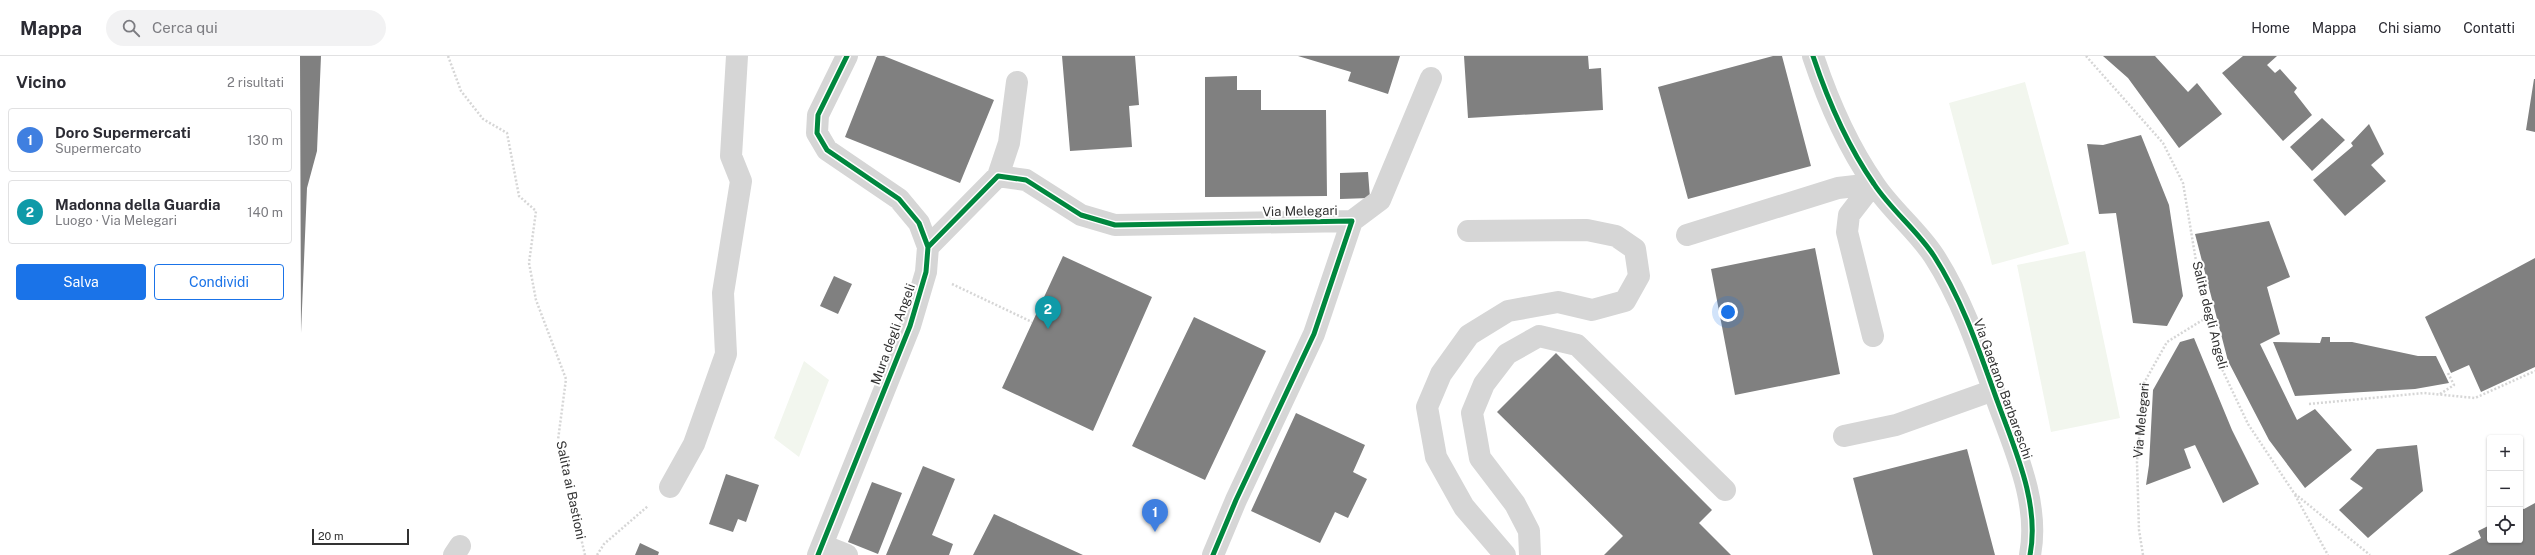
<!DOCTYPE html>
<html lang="it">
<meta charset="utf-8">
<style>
:root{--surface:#fff;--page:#f2f2f3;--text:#2b2b33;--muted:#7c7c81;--line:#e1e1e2;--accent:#1a73e8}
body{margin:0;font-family:"Public Sans",sans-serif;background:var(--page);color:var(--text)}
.controls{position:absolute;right:12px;bottom:12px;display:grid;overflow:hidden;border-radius:4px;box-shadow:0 1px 3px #0004}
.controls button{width:36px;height:36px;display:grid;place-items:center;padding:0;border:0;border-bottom:1px solid var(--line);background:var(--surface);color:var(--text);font:20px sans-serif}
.scale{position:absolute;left:12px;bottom:10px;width:97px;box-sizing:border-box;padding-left:4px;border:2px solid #323232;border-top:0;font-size:11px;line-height:14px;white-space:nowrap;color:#323232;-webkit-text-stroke:3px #fff;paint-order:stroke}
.you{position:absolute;left:1428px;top:256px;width:14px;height:14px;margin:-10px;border:3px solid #fff;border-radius:50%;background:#1a73e8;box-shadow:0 0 0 6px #1a73e833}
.badge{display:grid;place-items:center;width:26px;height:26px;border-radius:50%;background:var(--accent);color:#fff;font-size:13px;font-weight:700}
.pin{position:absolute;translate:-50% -33px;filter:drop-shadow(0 1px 2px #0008)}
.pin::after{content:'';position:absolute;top:21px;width:14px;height:12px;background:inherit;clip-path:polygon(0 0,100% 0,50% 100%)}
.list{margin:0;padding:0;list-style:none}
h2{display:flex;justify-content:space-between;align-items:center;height:52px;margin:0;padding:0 16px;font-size:17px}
h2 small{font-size:13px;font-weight:400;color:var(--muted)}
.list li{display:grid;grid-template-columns:26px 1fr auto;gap:12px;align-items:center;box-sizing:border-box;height:64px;margin:0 8px 8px;padding:0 8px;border:1px solid var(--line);border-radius:4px}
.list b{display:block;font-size:15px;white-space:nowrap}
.list p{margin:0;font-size:13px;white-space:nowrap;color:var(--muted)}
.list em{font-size:13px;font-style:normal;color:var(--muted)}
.actions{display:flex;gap:8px;padding:12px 16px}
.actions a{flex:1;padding:9px 0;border:1px solid var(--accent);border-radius:4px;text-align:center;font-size:14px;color:var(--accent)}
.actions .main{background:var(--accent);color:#fff}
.icon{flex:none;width:22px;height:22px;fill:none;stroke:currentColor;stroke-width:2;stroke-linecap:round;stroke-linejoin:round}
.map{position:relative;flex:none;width:2235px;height:499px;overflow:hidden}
header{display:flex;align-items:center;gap:24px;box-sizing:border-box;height:56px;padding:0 20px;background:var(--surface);border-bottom:1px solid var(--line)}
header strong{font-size:19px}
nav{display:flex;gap:22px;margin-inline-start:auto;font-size:14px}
.search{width:280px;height:36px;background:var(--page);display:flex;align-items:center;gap:10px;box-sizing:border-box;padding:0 14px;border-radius:22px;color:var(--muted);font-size:15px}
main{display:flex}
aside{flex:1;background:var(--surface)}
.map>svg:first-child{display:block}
.green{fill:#f2f6ee}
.building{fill:#808080}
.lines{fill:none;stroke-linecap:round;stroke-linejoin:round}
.path{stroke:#d6d6d6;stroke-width:2.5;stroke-dasharray:2 2;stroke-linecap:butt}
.minor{stroke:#d6d6d6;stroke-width:22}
.cycleway-casing{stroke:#fff;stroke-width:8}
.cycleway{stroke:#00873e;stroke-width:5}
.labels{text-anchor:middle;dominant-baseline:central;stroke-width:4;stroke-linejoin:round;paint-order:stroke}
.street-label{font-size:13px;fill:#323232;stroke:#fff}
</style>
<header>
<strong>Mappa</strong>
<div class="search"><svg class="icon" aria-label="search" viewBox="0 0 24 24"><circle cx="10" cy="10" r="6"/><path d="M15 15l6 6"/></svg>Cerca qui</div>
<nav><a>Home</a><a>Mappa</a><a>Chi siamo</a><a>Contatti</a></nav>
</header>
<main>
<aside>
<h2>Vicino<small>2 risultati</small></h2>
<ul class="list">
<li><span class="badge" style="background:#3f7fe0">1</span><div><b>Doro Supermercati</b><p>Supermercato</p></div><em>130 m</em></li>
<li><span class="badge" style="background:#0f9aa8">2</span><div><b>Madonna della Guardia</b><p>Luogo · Via Melegari</p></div><em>140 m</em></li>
</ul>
<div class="actions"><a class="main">Salva</a><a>Condividi</a></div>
</aside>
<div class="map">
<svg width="2235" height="499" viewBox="0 0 2235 499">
<rect width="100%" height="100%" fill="#fff"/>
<path class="green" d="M 1725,26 L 1769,188 L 1692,209 L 1649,47 Z
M 1785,195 L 1820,362 L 1751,376 L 1717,209 Z
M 504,305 L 529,324 L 499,401 L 474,382 Z"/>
<path class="building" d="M 0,0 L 21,0 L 17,95 L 7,132 L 1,277 Z
M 577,0 L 584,0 L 694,44 L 660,127 L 545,81 Z
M 762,0 L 835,0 L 839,49 L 829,50 L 832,91 L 770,95 Z
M 998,0 L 1100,0 L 1088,38 L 1048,25 L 1051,16 Z
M 1164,0 L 1288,0 L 1289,13 L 1301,12 L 1303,54 L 1168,62 Z
M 1473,0 L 1482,0 L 1511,110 L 1388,143 L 1358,31 Z
M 1803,0 L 1855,0 L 1888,36 L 1897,27 L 1922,58 L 1879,92 L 1828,22 Z
M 1943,0 L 1977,0 L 1967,9 L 1975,17 L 1980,13 L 1997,32 L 1994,36 L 2012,59 L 1983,85 L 1922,17 Z
M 937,20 L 937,34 L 961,34 L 961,54 L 1026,54 L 1027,140 L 905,141 L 905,21 Z
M 2234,23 L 2235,23 L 2235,76 L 2226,74 Z
M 2022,62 L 2045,84 L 2012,115 L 1990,91 Z
M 2069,68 L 2084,98 L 2071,109 L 2086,125 L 2045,160 L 2013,124 L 2053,90 L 2051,87 Z
M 1841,79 L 1869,149 L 1883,240 L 1867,270 L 1833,267 L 1816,157 L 1799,158 L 1787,88 L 1803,89 Z
M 1068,116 L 1070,142 L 1040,143 L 1040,117 Z
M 1969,165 L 1990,221 L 1967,231 L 1980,278 L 1960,288 L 1997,364 L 2015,353 L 2052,394 L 2005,432 L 1969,384 L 1928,305 L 1895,178 Z
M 1515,192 L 1540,318 L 1435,339 L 1411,213 Z
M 763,200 L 852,241 L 793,375 L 702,332 Z
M 2235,202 L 2235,311 L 2181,336 L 2169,309 L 2151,317 L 2125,261 Z
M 534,220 L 552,228 L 538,258 L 520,250 Z
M 894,261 L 966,295 L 905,424 L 832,390 Z
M 2022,281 L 2030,281 L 2030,286 L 2052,286 L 2118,300 L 2136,300 L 2149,327 L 2115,333 L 1995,340 L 1973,286 L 2020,287 Z
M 1894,282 L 1932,374 L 1959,428 L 1923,447 L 1895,389 L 1884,393 L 1891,412 L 1846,429 L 1849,409 L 1853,334 L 1880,286 Z
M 1256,297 L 1412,454 L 1399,467 L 1431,499 L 1304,499 L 1323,480 L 1197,356 Z
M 996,357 L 1065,389 L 1053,416 L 1067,423 L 1048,462 L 1035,456 L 1020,487 L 951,455 Z
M 2117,389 L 2123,435 L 2068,482 L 2039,454 L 2063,432 L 2050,423 L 2077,393 Z
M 1667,393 L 1695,499 L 1573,499 L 1553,422 Z
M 623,410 L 655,423 L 632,479 L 653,488 L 649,499 L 586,499 Z
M 426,418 L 459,429 L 446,466 L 438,463 L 433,476 L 409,468 Z
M 572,426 L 602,437 L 578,498 L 548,486 Z
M 2235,447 L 2235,499 L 2148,499 L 2181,482 L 2178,475 L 2190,469 L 2190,484 L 2220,484 L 2220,452 L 2224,453 Z
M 694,458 L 783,499 L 673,499 Z
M 340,487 L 359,496 L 358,499 L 335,499 Z"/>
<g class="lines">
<g class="path">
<path d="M 148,0 L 161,35 L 183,63 L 207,77 L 219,140 L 236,155 L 229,207 L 236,244 L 266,323 L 258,384 L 285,499"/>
<path d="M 1786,0 L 1863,87 L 1883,127 L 1899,223 L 1921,311 L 1948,368 L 1994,437 L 2070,499"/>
<path d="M 652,228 L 732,266"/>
<path d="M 2140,338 L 2154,329 L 2148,317"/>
<path d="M 2009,348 L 2124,337 L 2175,342 L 2235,315"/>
<path d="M 1995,439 L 2028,499"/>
<path d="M 297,499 L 304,488 L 348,450"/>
<path id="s1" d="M 1843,499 L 1839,474 L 1837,406 L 1844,327 L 1867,286 L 1909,260"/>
</g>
<path class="minor" d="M 1513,0 C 1528,45 1547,89 1574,128 C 1591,154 1617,174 1634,200 C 1663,245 1680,297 1698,347 C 1715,394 1740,448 1730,499
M 698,120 L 709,87 L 717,26
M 1052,165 L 1080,144 L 1131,22
M 1168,175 L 1287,174 L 1316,180 L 1335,193 L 1339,220 L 1325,245 L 1292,254 L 1258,246 L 1208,255 L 1169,279 L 1141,318 L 1127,351 L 1136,401 L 1164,451 L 1205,499
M 1387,179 L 1538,132 L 1573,128
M 628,191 L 698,120 L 726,124 L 781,159 L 815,169 L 1052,165 L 1014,278 L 936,444 L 913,499
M 1573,280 L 1547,176 L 1549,159 L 1573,128
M 1544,380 L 1596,369 L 1694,334
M 370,431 L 394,388 L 426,298 L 423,237 L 441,125 L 431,100 L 437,0
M 522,489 L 547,499
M 154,499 L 160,490
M 518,499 L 610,270 L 626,216 L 628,191 L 619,167 L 599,143 L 527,94 L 517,77 L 518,59 L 547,0
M 1230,499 L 1229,475 L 1215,448 L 1180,402 L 1172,357 L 1184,328 L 1207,298 L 1239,280 L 1277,289 L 1425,434"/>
<g class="cycleway-casing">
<path id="cycleway" d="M 1513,0 C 1528,45 1547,89 1574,128 C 1591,154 1617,174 1634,200 C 1663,245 1680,297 1698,347 C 1715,394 1740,448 1730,499
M 628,191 L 698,120 L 726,124 L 781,159 L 815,169 L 1052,165 L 1014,278 L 936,444 L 913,499
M 518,499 L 610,270 L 626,216 L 628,191 L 619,167 L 599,143 L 527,94 L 517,77 L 518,59 L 547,0"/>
</g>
<use href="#cycleway" class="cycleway"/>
</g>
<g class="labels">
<g class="street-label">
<text transform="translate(1000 155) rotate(-1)">Via Melegari</text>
<text transform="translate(1910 259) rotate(76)">Salita degli Angeli</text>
<text transform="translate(593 278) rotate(-70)">Mura degli Angeli</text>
<text transform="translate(1703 333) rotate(70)">Via Gaetano Barbareschi</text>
<text stroke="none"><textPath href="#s1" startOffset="135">Via Melegari</textPath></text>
<text transform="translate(271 434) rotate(78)">Salita ai Bastioni</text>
</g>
</g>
</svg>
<div class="controls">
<button>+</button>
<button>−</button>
<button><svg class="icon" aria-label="locate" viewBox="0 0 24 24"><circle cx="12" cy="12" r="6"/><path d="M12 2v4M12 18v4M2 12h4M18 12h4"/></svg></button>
</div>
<div class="scale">20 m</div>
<div class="you"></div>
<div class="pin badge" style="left:855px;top:476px;background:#3f7fe0">1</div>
<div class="pin badge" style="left:748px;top:273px;background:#0f9aa8">2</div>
</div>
</main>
